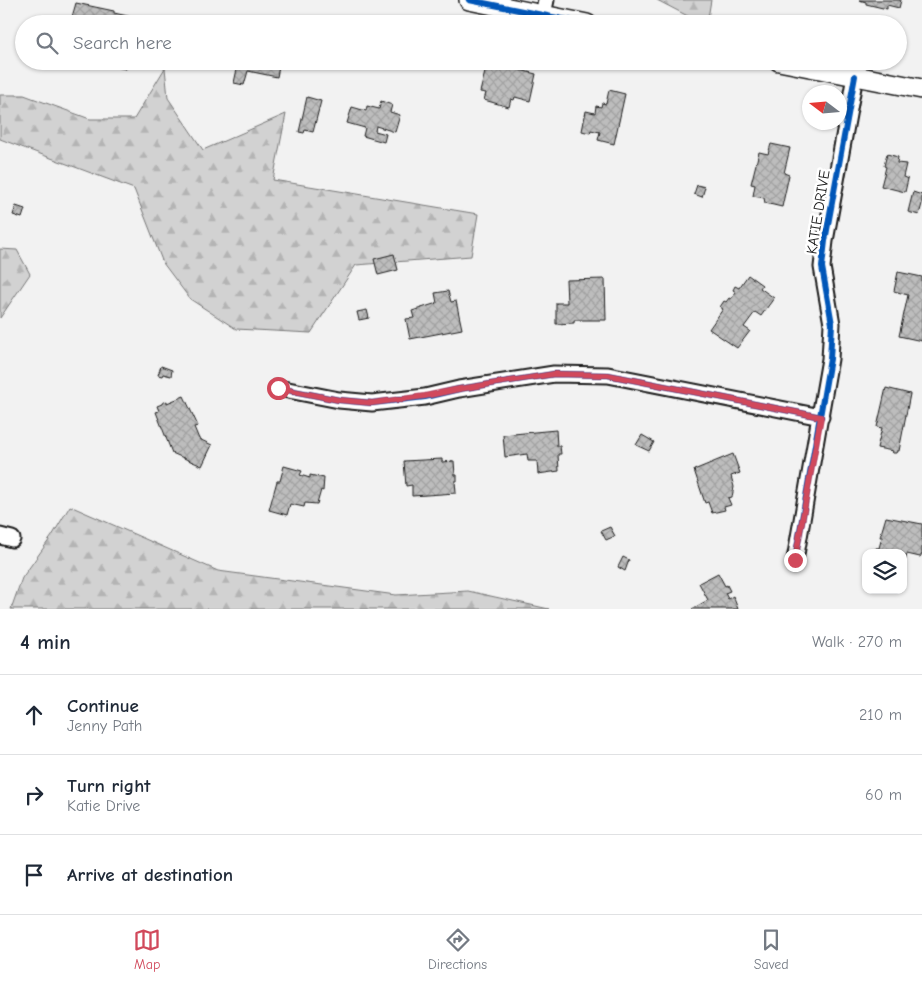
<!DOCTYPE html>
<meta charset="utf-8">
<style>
:root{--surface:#fff;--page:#f6f6f7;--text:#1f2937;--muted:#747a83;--line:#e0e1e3;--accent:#d1495b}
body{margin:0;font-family:"Comic Neue",sans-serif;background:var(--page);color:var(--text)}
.controls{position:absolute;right:15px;bottom:15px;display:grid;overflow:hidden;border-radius:10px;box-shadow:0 1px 4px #0004}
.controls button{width:45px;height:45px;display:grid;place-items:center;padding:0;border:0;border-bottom:1px solid var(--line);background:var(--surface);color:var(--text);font:25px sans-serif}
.compass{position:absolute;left:802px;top:85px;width:45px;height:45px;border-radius:50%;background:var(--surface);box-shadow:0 1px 4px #0004;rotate:286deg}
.stop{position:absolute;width:15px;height:15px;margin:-11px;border:4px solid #d1495b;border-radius:50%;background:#fff}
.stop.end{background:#d1495b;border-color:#fff;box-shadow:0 1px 5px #0008}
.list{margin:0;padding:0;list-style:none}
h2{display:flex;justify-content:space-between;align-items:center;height:65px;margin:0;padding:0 20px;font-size:21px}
h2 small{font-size:16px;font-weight:400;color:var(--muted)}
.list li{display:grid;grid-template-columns:32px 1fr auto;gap:15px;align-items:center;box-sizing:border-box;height:80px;padding:0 20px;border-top:1px solid var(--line)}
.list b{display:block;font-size:19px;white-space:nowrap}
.list p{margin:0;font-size:16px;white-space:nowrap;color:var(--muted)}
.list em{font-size:16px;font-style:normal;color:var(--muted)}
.icon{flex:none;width:28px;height:28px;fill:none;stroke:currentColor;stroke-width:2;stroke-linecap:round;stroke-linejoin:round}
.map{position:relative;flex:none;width:922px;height:609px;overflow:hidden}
.search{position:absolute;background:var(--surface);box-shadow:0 1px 4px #0004;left:15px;right:15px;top:15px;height:55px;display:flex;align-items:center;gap:12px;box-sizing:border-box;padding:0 18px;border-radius:28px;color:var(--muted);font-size:19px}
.sheet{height:305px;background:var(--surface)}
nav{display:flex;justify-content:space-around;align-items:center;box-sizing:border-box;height:70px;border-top:1px solid var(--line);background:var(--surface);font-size:14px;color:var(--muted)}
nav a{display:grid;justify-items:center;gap:2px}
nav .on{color:var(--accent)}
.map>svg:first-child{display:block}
.forest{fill:url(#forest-firs);stroke:#777}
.building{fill:url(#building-cross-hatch);stroke:#1c1c1c}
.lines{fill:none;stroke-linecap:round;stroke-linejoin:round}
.minor-casing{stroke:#1c1c1c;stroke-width:19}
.tertiary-casing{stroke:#1c1c1c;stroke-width:22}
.minor{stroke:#fff;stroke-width:15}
.tertiary{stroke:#fff;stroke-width:19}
.cycleway-casing{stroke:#fff;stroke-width:9}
.cycleway{stroke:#0057b8;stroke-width:6}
.route{stroke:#d1495b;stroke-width:6}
.labels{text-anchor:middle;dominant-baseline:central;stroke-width:5;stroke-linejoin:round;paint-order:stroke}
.street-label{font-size:15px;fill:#1c1c1c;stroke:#fff}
</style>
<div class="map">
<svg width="922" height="609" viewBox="0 0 922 609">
<defs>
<pattern id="forest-firs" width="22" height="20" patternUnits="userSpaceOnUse" patternTransform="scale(1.25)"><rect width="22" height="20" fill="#d2d2d2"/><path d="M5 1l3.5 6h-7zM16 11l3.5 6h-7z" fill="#b4b4b4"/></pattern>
<pattern id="building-cross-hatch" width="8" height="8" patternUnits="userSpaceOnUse" patternTransform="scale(1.25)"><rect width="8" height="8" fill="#bdbdbd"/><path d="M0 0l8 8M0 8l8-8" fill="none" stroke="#a2a2a2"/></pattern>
</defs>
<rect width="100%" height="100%" fill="#f2f2f2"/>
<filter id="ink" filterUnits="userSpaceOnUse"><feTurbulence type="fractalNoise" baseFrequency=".02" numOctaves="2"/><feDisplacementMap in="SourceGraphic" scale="10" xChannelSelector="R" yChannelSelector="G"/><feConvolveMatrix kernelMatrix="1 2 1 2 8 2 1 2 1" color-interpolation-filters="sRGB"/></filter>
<g filter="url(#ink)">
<path class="forest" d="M 657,0 L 711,0 L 707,24 L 703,24 Z
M 165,68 L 168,98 L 203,150 L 286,114 L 273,180 L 478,214 L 471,256 L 356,265 L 311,333 L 236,329 L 190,299 L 163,263 L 134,189 L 0,139 L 0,95 L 24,95 L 90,119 L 134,119 Z
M 0,249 L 17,250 L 30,274 L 0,318 Z
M 70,506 L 218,571 L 396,595 L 468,591 L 549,609 L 11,609 L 22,578 L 52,536 Z"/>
<path class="building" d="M 859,0 L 901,0 L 899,8 L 887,5 L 887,9 L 866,4 L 866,2 Z
M 76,3 L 114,11 L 114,13 L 132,17 L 131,24 L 70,24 Z
M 118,61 L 128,61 L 126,69 L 116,67 Z
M 231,61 L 280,61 L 277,77 L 248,71 L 244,85 L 234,83 L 237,69 L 230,67 Z
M 496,62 L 520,68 L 520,70 L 536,74 L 530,101 L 515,97 L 514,100 L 511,99 L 509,107 L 484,100 L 486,93 L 480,92 L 487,64 L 495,65 Z
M 609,90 L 625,94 L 614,144 L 598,140 L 600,132 L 591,130 L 590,133 L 582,131 L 586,111 L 595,113 L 596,106 L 601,107 L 602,103 L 606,104 Z
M 307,97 L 321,101 L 313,132 L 305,130 L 304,133 L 299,132 Z
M 381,101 L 392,105 L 390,112 L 400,115 L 395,132 L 376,126 L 375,131 L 386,134 L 384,142 L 363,136 L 365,128 L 347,123 L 352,107 L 366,111 L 367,106 L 379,109 Z
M 771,144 L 790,148 L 784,173 L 789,175 L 782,207 L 765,203 L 764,198 L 753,196 L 755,185 L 751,184 L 759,152 L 768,154 Z
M 887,154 L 898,157 L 897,163 L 906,164 L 903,177 L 908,179 L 905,192 L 881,186 L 886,167 L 884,166 Z
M 697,185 L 705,187 L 702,197 L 694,194 Z
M 913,192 L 922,195 L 922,204 L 919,215 L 908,212 Z
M 16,206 L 25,209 L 22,218 L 13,215 Z
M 394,254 L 398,270 L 378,275 L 374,259 Z
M 898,272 L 922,277 L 922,341 L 899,336 L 908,295 L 894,291 Z
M 748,275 L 762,285 L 760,288 L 774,298 L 761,316 L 755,312 L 744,327 L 750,331 L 737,348 L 709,329 L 723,309 L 720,307 L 724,301 L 726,302 L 729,298 L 731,299 L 736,292 L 733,290 L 735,286 L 739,288 Z
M 605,279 L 606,320 L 574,320 L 574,323 L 556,324 L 556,303 L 567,303 L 566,280 Z
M 448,291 L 451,302 L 456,301 L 462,329 L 410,339 L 406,319 L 414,318 L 412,311 L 437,303 L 435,293 Z
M 367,310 L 369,318 L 359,320 L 357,312 Z
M 161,366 L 172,370 L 171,376 L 163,374 L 162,376 L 158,375 Z
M 886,388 L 910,394 L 899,451 L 897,451 L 896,453 L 892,453 L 893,451 L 877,448 L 882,428 L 877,427 Z
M 184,396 L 198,426 L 194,427 L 199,439 L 212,445 L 202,466 L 172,453 L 156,412 L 159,411 L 157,406 L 162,404 L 162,403 L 167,401 L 167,403 Z
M 556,430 L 557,446 L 560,446 L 561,454 L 558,454 L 559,471 L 538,474 L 537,461 L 528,461 L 527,454 L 505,457 L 503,435 Z
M 642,435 L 654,442 L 649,451 L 636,445 Z
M 733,454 L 740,473 L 731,476 L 734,487 L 732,497 L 728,498 L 731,505 L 724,507 L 725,510 L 712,513 L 708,502 L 705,503 L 694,470 Z
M 442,459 L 442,462 L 454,461 L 455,475 L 457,475 L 457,481 L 455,481 L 456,493 L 412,496 L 412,485 L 406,486 L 404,461 Z
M 284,466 L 302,471 L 300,475 L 310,478 L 310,475 L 324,478 L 323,491 L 321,490 L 317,504 L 305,503 L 304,507 L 290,504 L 287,515 L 269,510 L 277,481 L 280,481 Z
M 886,517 L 922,524 L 922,554 L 920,557 L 907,554 L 903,571 L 903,553 L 875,553 L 876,548 L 879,548 L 882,537 L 880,537 Z
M 610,527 L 615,536 L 606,540 L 601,531 Z
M 623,557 L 629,560 L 625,571 L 618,567 Z
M 718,573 L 725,586 L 727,585 L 730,591 L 725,593 L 728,599 L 733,596 L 738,609 L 692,609 L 708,600 L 699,583 Z"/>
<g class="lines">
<g class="minor-casing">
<path id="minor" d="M 543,15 L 546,0
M 278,388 L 339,400 L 372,403 L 425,397 L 459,389 L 554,374 L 608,375 L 821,417
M 0,536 L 12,539
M 795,560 L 830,359 L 832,324 L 822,267 L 825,241 L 855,76"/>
</g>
<g class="tertiary-casing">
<path id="tertiary" d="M 469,0 L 587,24
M 779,61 L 922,89"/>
</g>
<use href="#minor" class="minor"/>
<use href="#tertiary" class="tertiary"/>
<g class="cycleway-casing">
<path id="cycleway" d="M 469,0 L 587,24
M 278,388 L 339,400 L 372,403 L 425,397 L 459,389 L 554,374 L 608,375 L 821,417
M 795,560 L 830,359 L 832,324 L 822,267 L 825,241 L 855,76"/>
</g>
<use href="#cycleway" class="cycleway"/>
</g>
</g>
<g class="lines" filter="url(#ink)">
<path class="route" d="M 278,388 L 339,400 L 372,403 L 425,396 L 459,389 L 554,374 L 608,375 L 821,417 L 795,560"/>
</g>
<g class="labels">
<g class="street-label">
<text transform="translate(818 212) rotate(-81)">KATIE DRIVE</text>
</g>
</g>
</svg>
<div class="controls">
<button><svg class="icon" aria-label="layers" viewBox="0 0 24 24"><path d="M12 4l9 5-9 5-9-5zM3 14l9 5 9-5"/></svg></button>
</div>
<svg class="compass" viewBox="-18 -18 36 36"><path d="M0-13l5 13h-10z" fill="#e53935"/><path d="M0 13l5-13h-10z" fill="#747a83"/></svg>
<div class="stop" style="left:278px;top:388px"></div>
<div class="stop end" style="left:795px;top:560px"></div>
<div class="search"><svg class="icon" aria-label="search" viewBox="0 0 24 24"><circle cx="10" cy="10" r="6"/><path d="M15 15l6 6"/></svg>Search here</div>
</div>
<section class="sheet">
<h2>4 min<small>Walk · 270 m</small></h2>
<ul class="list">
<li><svg class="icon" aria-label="ahead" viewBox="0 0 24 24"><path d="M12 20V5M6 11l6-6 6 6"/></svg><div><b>Continue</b><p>Jenny Path</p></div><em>210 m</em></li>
<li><svg class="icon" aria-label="right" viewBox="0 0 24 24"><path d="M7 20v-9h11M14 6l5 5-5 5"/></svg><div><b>Turn right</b><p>Katie Drive</p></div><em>60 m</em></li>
<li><svg class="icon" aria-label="arrive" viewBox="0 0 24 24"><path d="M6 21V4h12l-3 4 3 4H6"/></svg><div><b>Arrive at destination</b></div></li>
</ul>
</section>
<nav>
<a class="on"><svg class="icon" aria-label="map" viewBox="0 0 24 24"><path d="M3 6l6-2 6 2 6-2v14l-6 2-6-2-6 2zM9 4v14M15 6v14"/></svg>Map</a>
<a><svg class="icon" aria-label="directions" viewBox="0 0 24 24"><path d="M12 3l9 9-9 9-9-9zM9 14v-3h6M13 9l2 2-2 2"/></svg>Directions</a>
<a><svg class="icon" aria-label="saved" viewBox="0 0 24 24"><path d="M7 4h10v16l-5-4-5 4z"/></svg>Saved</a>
</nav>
